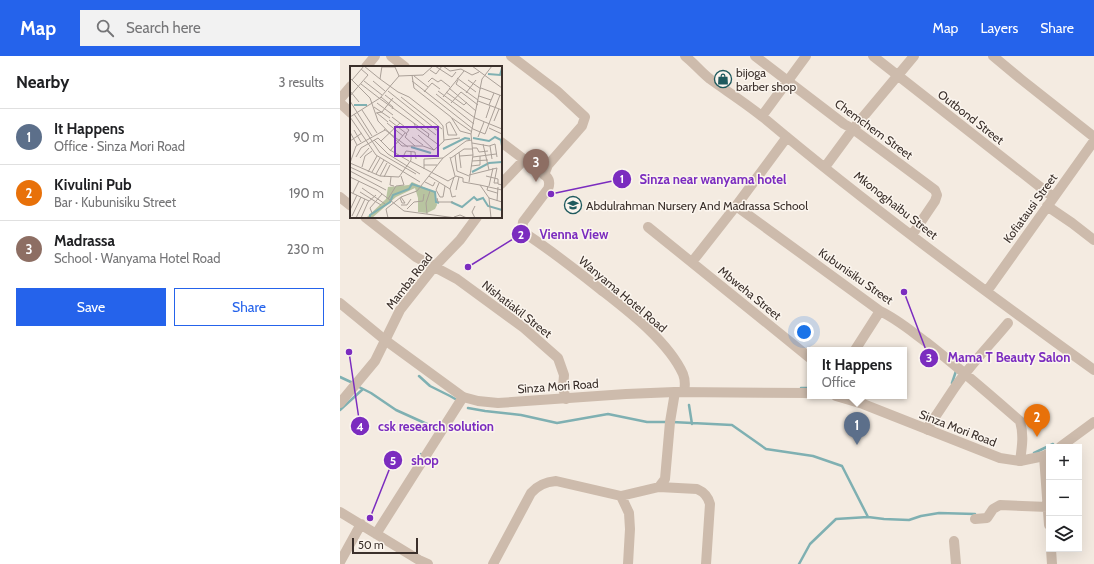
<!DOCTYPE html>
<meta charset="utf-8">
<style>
:root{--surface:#fff;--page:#f2f2f2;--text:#202124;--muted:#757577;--line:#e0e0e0;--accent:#2563eb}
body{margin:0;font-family:Cabin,sans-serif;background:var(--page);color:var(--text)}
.controls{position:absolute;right:12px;bottom:12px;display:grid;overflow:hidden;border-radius:0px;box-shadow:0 4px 16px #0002}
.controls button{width:36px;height:36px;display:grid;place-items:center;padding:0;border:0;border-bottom:1px solid var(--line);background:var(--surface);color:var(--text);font:20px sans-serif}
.scale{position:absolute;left:12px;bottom:10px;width:66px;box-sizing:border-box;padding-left:4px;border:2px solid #3b302b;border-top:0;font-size:11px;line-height:14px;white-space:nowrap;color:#3b302b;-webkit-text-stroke:3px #fbf5ee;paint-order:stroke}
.you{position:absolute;left:464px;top:276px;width:14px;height:14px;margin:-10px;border:3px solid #fff;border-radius:50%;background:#1a73e8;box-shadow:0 0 0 6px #1a73e833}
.badge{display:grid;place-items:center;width:26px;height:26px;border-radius:50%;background:var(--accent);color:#fff;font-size:13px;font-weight:700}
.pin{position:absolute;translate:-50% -33px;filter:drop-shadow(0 1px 2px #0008)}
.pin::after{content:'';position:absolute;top:21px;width:14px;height:12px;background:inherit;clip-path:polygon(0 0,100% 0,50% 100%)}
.popup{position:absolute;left:467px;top:291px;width:100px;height:52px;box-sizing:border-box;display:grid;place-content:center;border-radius:0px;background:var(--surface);filter:drop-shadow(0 1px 3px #0005);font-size:13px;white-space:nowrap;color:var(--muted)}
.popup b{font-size:15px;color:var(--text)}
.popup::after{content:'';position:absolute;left:50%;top:100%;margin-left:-8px;border:8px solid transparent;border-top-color:var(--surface)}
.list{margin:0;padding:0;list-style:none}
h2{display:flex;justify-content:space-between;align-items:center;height:52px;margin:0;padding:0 16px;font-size:17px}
h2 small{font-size:13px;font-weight:400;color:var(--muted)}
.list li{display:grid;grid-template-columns:26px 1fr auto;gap:12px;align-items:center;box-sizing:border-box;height:56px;padding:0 16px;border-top:1px solid var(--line)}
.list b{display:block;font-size:15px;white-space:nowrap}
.list p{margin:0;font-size:13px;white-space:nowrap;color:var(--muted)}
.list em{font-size:13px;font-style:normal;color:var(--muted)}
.actions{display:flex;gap:8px;padding:12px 16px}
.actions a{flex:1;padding:9px 0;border:1px solid var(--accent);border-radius:0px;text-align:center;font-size:14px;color:var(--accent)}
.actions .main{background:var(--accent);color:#fff}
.icon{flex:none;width:22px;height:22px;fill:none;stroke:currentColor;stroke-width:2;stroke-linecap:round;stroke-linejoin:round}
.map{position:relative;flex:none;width:754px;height:508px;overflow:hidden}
header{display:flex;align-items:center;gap:24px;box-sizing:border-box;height:56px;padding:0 20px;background:var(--accent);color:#fff}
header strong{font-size:19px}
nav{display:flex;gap:22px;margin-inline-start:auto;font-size:14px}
.search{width:280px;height:36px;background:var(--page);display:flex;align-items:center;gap:10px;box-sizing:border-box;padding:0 14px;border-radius:0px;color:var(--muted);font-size:15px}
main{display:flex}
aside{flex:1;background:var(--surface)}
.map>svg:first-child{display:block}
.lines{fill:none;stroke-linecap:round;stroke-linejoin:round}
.stream{stroke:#7fb0b2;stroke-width:2.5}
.minor{stroke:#cdbbac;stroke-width:10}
.tertiary{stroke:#cdbbac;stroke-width:10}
.labels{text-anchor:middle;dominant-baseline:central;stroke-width:3;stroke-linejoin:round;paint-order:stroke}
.poi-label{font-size:12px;fill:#3b302b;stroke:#fbf5ee;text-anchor:start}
.street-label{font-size:12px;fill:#3b302b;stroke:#fbf5ee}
.inset-river{fill:none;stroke:#7fb0b2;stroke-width:2}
.inset-road{fill:none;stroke:#aaa098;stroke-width:1}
.view{fill:#7b2cbf;fill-opacity:0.15;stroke:#7b2cbf;stroke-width:2}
.inset-edge{fill:none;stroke:#3b302b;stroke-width:2}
.leader{fill:none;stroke:#7b2cbf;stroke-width:1.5}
.callout-dot{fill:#7b2cbf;stroke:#fbf5ee;stroke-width:1.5}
.mark-label{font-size:12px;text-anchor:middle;font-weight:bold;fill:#fff}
.callout-label{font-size:13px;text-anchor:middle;font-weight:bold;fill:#7b2cbf;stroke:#fbf5ee;stroke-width:3;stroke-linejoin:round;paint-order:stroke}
</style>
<header>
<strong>Map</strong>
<div class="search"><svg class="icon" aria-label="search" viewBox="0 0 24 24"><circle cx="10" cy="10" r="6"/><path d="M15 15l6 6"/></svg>Search here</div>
<nav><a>Map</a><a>Layers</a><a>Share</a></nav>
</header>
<main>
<aside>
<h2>Nearby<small>3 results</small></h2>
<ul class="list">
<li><span class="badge" style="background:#5c6f8a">1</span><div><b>It Happens</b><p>Office · Sinza Mori Road</p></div><em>90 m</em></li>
<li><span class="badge" style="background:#e8710a">2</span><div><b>Kivulini Pub</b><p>Bar · Kubunisiku Street</p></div><em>190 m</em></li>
<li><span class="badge" style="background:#8d6e63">3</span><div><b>Madrassa</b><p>School · Wanyama Hotel Road</p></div><em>230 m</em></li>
</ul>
<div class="actions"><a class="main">Save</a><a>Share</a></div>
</aside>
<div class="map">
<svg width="754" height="508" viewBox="0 0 754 508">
<rect width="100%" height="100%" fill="#f4ebe1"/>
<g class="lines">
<path class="stream" d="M 79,320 L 90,330 L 110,340 L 117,344
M 0,321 L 13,327
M 612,327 L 616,315
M 17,330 L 31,337 L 56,354 L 98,373 L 98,374
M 461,332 L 470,332
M 349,349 L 352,368
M 128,352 L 145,355 L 181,359 L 217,367 L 268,358 L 307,366 L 327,366
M 0,354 L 23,333
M 332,366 L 392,369 L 426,393 L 473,400 L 502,410 L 528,461 L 544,463 L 569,464 L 581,460 L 599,457 L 635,458
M 694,397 L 713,388
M 77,404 L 81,398
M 459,508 L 470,488 L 496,463 L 528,461"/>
<path class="minor" d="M 51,0 L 65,11
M 171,0 L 217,35 L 245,61 L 242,70 L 208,109 L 204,119
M 345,0 C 354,7 361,16 370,23 C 388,36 407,48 424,62 C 530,151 642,233 754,314
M 415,0 L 504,68 L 513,73 L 595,134 L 597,139 L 595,145 L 572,179
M 533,0 L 713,141
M 653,0 L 682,24 L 754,81
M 26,11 L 35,0
M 0,43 L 11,30
M 0,47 L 11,57
M 422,60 L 466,0
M 161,86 L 206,120 C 210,124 210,128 208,133 L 183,166 C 182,171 183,174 186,178 C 212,195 236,214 260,233 C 288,255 328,285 343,318 C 345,323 345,331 344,336
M 485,111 L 513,73 L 574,0
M 161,128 L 184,104
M 0,141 L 11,150
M 396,150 L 540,255 C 557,263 571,275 586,286 C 618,311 649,338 680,365 C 684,379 682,391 680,405
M 707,150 L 732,167 L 754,184
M 25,161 L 76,201 L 117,223 L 184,272 L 218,302 L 224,319 L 223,332 L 226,343
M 308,171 L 470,302
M 352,206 L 396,150 L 447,81
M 647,235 L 754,85
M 515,294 L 540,255
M 0,347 L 35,305 L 60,254 L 94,211 L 120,184 L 137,161
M 588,374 L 588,371 C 596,360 603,349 611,337 C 627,312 649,290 668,267
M 704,400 L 709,469
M 319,431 L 325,423 L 330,366 L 335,336
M 281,440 L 289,457 L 290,473 L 288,508
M 0,456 L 79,504 L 88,508
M 635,463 L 647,462 L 653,453 L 660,449 L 708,451
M 36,478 L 123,341
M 614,485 L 616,508
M 711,493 L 712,508
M 0,506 L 21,468
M 153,508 L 191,437 C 198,429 205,426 216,425 L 281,440 L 319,431 L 357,433 C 364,436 368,440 370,448 L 366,508"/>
<path class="tertiary" d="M 0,247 L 45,284 L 123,341 L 138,345 L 158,347 L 286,338 L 335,336 L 470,337
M 496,340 L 523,348 L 660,402 L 680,405 L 704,400 L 709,397
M 720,391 L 754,366"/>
</g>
<defs>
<g id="shop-ring" transform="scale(0.9)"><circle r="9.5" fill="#fbf5ee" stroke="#1f5a5e" stroke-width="1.5"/><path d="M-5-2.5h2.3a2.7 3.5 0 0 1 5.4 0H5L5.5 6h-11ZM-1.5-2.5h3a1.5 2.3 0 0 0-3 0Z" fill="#1f5a5e"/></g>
<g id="school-ring" transform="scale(0.9)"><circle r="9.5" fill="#fbf5ee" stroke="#1f5a5e" stroke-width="1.5"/><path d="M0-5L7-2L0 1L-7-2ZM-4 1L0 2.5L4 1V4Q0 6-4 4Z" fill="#1f5a5e"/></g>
</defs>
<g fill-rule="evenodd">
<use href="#shop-ring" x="383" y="23"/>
<use href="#school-ring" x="233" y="149"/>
</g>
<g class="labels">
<g class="poi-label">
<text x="396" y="16">bijoga<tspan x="396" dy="14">barber shop</tspan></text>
<text x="246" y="149">Abdulrahman Nursery And Madrassa School</text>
</g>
<g class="street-label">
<text transform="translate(631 61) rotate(38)">Outbond Street</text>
<text transform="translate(534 73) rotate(36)">Chemchem Street</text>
<text transform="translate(556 149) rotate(38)">Mkonoghaibu Street</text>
<text transform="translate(690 152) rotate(-54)">Kofiatausi Street</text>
<text transform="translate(516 220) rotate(35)">Kubunisiku Street</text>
<text transform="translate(69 225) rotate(-52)">Mamba Road</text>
<text transform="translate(410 237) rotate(39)">Mbweha Street</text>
<text transform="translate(283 238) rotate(40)">Wanyama Hotel Road</text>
<text transform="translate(177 253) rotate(38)">Nishatiakil Street</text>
<text transform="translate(218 330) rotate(-4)">Sinza Mori Road</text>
<text transform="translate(618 372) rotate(21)">Sinza Mori Road</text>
</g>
</g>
<g transform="translate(10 10)">
<rect width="152" height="152" fill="#f4ebe1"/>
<path d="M 62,116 L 85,126 L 87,139 L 85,143 L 77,147 L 68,146 L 68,132 L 65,122 L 46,131 L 22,152 L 16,152 L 36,133 L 38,121 L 59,119 Z" fill="#b8c4a0"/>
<path class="inset-river" d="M 138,8 L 150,9 L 152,2M 4,39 L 17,39M 123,72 L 139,75 L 145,71 L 151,74 L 152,80M 61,81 L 81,87M 93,83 L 115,72 L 120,73M 122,106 L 139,97 L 152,96M 101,136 L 112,141 L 124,131 L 127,134 L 133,132 L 138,140 L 152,144M 20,152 L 20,149 L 40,136 L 43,129 L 59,123 L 62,118 L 85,126 L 86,136 L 89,137"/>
<path class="inset-road" d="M 32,0 L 30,13 L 48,26 L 59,31 L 87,53 L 93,60 L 94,75M 85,0 L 102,11 L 106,6M 93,0 L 100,5 L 111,3 L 122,9 L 129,6M 122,0 L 152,22M 32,1 L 45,1 L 49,10M 80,4 L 86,8 L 92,0M 62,9 L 64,22 L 101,51 L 110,65 L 121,68M 64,10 L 78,21M 0,12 L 20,32 L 28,55 L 52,80 L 73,80 L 84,84 L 94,75M 107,12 L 126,26M 2,14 L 14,0 L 30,13M 108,14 L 106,18 L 128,34M 118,14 L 131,23M 14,15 L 32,29M 23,15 L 35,25M 62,15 L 123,63M 78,16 L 82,12 L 88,16 L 91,14 L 100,21M 11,18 L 29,32M 99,22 L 126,45M 131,22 L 152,30M 0,25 L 9,36M 38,25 L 88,65M 88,25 L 125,52 L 152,63M 74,26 L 82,17 L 90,23M 96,26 L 114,39 L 117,36M 116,27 L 126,14M 86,28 L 124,58M 35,29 L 86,69M 0,30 L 18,9 L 11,3M 129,30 L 141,34M 31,31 L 43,41 L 42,43M 51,31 L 92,63M 93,31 L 114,5M 29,32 L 79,68 L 78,71M 0,35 L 22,70M 128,35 L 152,44M 27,37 L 43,49M 101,37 L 111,26 L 128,39M 139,39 L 144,27M 24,41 L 40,52M 12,44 L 27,67M 26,47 L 32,46 L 43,32M 27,47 L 38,56M 4,48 L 30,87 L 66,108M 0,51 L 26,89 L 70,116M 0,51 L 30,32 L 49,10 L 73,9 L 83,0M 42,51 L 59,64 L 56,68M 102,52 L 122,66M 136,52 L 140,40M 39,54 L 57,68 L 55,71 L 65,80M 144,55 L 149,43M 99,56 L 100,56 L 107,69 L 98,69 L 96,58 ZM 37,57 L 53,70M 64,57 L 66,62 L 90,80M 139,62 L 152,68M 34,63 L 58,81M 123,63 L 135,68 L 150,29M 4,64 L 11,76M 0,66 L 7,79M 68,69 L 84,84M 62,71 L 73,79M 128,71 L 134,56M 24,74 L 38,88 L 70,108M 94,74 L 110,72M 0,75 L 12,67M 31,75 L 50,57M 122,77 L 139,80 L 145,78 L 147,91M 133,78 L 139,104M 140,80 L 142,93M 122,82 L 127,82 L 129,86 L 138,85M 40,85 L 55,67M 109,86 L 111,102M 105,89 L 107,105 L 119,110M 110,90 L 123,89M 6,91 L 11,82 L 28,72 L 40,84 L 59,95M 53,91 L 56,85 L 65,86 L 66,93M 100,91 L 105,110M 123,91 L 146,88M 10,92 L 19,82M 101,92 L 114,83 L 123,83M 60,95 L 98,115 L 106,110 L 113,112 L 113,116 L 130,119 L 139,132 L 141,152M 122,95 L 138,94M 0,97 L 30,110 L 49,111 L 61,94 L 61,86M 0,97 L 6,80 L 35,64M 74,99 L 87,99M 121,100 L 130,99 L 130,90M 0,101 L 32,116M 12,101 L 15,90 L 22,85M 74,103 L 74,93 L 93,92M 0,105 L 36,124M 18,106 L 27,90M 22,106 L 30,92M 26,108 L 34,94M 119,109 L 147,102 L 144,117 L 148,117M 30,110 L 37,97M 79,110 L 100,123M 136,110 L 148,113 L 148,118 L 152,119M 0,111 L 27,124 L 54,145 L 106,152M 34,111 L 40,99M 41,111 L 40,119 L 44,120M 104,111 L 100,123 L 102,131 L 106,130M 75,116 L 83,120 L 85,116M 119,116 L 123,89 L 121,68 L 132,13 L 142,0M 89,117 L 86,124 L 90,131 L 93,131 L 95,120M 130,119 L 152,124M 138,120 L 137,124 L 147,127M 139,120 L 143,102M 12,122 L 35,138M 106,124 L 109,111M 0,126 L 19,135M 10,126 L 31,139M 3,127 L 9,115M 50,132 L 52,137 L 55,137 L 51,131M 87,132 L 88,136 L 103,136M 139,132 L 152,136M 38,133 L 46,120 L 54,119 L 51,110M 147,135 L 148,121M 51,139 L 57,139 L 61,133M 125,140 L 122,146 L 125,152M 57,143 L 64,136 L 73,135 L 74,128M 0,144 L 7,129M 22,147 L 20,142 L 32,128M 77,148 L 76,137 L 80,125M 2,150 L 11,131M 104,151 L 110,149 L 117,152M 6,152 L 15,133M 11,152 L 18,136 L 26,129M 38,152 L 36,143 L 51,131 L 67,125 L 93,92 L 116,75 L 122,74"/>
<path class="view" d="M 45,61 L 88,61 L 88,90 L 45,90 Z"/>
<rect width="152" height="152" class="inset-edge"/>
</g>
<path class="leader" d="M211 138L282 123M128 211L181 178M564 236L589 302M9 296L20 370M30 462L53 404"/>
<g class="callout-dot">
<circle cx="211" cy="138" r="4"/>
<circle cx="128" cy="211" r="4"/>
<circle cx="564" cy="236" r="4"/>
<circle cx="9" cy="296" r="4"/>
<circle cx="30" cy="462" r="4"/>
<circle cx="282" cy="123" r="10"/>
<circle cx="181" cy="178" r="10"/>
<circle cx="589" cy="302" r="10"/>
<circle cx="20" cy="370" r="10"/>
<circle cx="53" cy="404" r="10"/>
</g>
<g class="mark-label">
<text x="282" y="127">1</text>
<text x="181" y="183">2</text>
<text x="589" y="306">3</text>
<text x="20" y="375">4</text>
<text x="53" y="409">5</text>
</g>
<g class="callout-label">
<text x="373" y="128">Sinza near wanyama hotel</text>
<text x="234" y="183">Vienna View</text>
<text x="669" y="306">Mama T Beauty Salon</text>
<text x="96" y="375">csk research solution</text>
<text x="85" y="409">shop</text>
</g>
</svg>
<div class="controls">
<button>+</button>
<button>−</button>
<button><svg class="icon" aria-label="layers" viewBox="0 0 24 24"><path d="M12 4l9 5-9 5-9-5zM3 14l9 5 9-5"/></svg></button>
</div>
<div class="scale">50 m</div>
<div class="you"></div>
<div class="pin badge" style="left:517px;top:389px;background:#5c6f8a">1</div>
<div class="popup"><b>It Happens</b>Office</div>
<div class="pin badge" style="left:697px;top:381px;background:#e8710a">2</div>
<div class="pin badge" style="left:196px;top:126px;background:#8d6e63">3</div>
</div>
</main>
